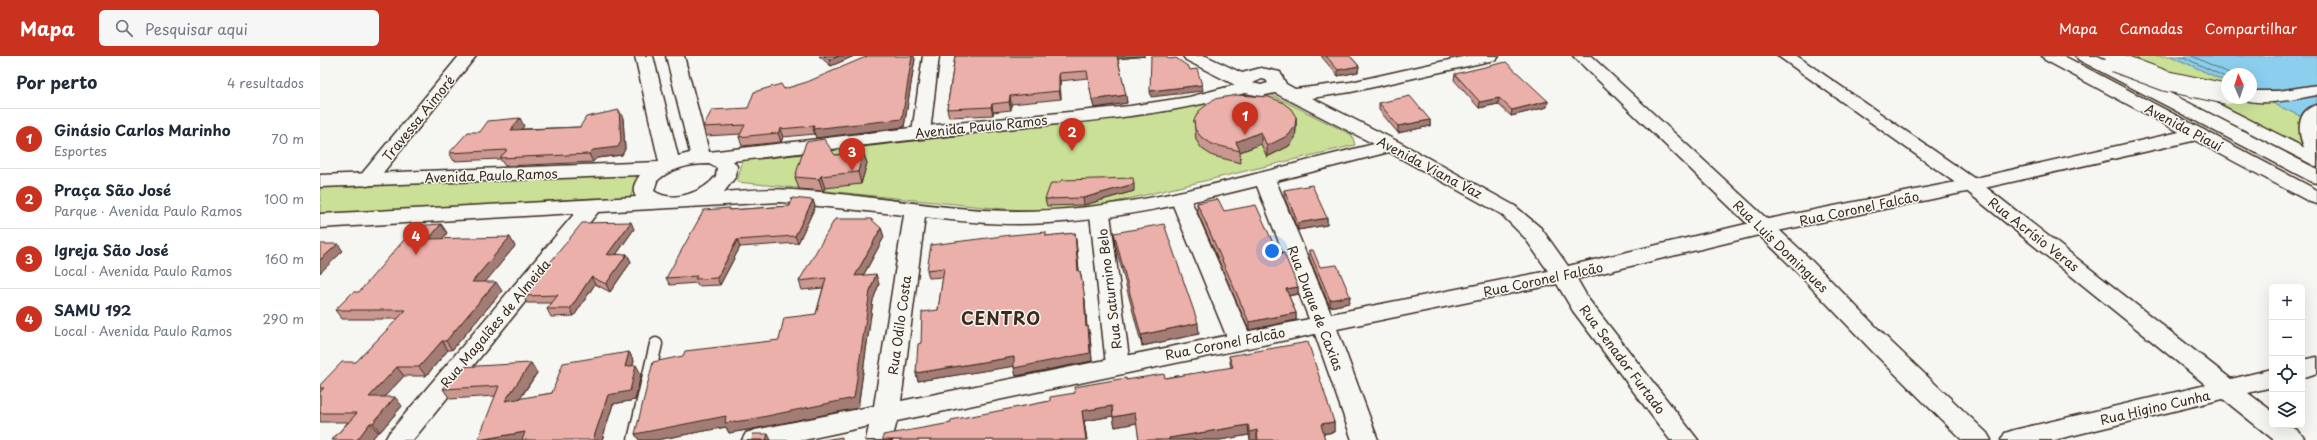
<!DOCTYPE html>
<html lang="pt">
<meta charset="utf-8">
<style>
:root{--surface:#fff;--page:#f6f6f7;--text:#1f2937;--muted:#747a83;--line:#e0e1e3;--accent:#c8321e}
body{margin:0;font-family:"Playpen Sans",sans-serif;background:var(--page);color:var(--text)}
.controls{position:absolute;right:12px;bottom:12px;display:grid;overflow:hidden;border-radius:6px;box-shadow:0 4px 16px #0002}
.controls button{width:36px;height:36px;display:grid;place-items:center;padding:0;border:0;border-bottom:1px solid var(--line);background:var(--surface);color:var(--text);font:20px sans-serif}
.compass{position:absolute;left:1901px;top:12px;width:36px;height:36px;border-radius:50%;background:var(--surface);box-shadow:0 4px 16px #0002;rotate:357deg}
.you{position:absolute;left:952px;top:195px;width:14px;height:14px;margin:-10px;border:3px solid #fff;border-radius:50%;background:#1a73e8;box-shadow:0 0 0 6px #1a73e833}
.badge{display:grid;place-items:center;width:26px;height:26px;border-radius:50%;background:var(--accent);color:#fff;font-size:13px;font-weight:700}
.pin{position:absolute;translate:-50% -33px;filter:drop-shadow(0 1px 2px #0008)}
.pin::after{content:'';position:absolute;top:21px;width:14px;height:12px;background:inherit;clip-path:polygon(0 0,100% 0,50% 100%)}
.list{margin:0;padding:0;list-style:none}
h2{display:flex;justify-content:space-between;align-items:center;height:52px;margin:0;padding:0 16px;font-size:17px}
h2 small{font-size:13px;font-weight:400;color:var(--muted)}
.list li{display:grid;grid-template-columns:26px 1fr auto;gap:12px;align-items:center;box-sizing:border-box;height:60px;padding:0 16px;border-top:1px solid var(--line)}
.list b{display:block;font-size:15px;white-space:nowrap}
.list p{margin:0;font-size:13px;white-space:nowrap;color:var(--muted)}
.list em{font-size:13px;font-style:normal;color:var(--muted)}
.icon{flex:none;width:22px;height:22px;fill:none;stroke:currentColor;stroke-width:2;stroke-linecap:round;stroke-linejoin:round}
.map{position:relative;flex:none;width:1997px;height:384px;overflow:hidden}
header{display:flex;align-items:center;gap:24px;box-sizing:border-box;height:56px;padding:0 20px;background:var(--accent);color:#fff}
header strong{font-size:19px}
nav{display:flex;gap:22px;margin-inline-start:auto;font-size:14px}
.search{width:280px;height:36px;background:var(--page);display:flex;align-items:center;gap:10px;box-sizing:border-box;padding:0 14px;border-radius:6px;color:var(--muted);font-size:15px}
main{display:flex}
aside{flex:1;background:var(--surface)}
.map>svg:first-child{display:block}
.green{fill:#c9e096;stroke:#82855a}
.water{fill:#8bceed;stroke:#6b8c9a}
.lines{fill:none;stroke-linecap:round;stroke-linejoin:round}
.shore{stroke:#5b6c71;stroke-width:1}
.lane-casing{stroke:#3b2a1e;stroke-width:15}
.street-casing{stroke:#3b2a1e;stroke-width:3}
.secondary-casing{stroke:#3b2a1e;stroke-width:3}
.primary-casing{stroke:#3b2a1e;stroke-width:3}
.lane{stroke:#f6f6f2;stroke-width:12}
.street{fill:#f6f6f2;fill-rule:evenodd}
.secondary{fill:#f6f6f2;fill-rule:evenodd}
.primary{fill:#f6f6f2;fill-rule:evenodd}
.primary-bridge-casing{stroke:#3b2a1e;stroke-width:22;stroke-linecap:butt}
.primary-bridge{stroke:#f6f6f2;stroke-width:20}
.wall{fill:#ca9791;stroke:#3b2a1e}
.shaded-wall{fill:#a47b76;stroke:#3b2a1e}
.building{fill:#ebb0a9;stroke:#3b2a1e}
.labels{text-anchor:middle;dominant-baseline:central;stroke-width:3;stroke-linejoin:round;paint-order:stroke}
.street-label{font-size:13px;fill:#3b2a1e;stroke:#f6f6f2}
.district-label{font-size:17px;font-weight:bold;letter-spacing:1px;fill:#3b2a1e;stroke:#f6f6f2}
</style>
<header>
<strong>Mapa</strong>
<div class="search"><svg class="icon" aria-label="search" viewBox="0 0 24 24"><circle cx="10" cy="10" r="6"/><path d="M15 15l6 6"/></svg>Pesquisar aqui</div>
<nav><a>Mapa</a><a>Camadas</a><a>Compartilhar</a></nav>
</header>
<main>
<aside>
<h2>Por perto<small>4 resultados</small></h2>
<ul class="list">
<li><span class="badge">1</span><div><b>Ginásio Carlos Marinho</b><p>Esportes</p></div><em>70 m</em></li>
<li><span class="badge">2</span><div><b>Praça São José</b><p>Parque · Avenida Paulo Ramos</p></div><em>100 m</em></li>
<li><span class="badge">3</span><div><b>Igreja São José</b><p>Local · Avenida Paulo Ramos</p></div><em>160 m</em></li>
<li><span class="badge">4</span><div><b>SAMU 192</b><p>Local · Avenida Paulo Ramos</p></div><em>290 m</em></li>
</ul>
</aside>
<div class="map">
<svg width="1997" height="384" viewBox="0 0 1997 384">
<rect width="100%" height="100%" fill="#f6f6f2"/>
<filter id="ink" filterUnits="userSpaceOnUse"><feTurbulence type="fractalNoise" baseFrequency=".025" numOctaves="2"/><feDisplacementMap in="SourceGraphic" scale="8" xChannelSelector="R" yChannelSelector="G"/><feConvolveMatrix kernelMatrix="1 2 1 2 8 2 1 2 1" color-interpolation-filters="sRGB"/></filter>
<g filter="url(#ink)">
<path class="green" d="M 1795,0 L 1851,0 L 1907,26 L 1907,42 L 1931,42 L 1931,37 L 1997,68 L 1997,105 Z
M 930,37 L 950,38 L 1032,79 L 1035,89 L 779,150 L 728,155 L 684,153 L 417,126 L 423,103 L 846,56 Z
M 330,113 L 314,130 L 310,143 L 272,142 L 0,160 L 0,130 L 31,131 L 292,118 Z"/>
<path class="water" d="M 1851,0 L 1997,0 L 1997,68 L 1931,37 L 1931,18 L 1907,18 L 1907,26 Z"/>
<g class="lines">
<path class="shore" d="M 1861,0 L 1907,22
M 1872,0 L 1911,18"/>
<g class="lane-casing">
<path id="lane" d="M 314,384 L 336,288"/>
</g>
<g class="street-casing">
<path id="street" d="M 139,0 L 156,0 L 54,128 L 47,130 L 40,128 L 37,124 L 40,120 Z
M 603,0 L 619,0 L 610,76 L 607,80 L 595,80 L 592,76 Z
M 1253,0 L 1271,0 L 1484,197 L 1571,286 L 1667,377 L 1671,384 L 1642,384 L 1555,298 L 1468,207 Z
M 1458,0 L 1477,0 L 1658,125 L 1911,323 L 1952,313 L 1952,331 L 1928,337 L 1952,355 L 1952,369 C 1967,369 1977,369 1985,384 L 1954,384 L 1903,343 L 1734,384 L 1681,384 L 1685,377 L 1694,374 L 1886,329 L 1644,133 Z
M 1847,22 L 1997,98 L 1997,111 L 1841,31 L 1838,27 L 1841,23 Z
M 860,136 L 867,138 L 870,142 L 932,284 L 928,290 L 920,292 L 912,290 L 908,284 L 850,142 L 853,138 Z
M 780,152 L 787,154 L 790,158 L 810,309 L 806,315 L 798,317 L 790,315 L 786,309 L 770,158 L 773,154 Z
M 1997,301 L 1997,317 L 1982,322 L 1982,304 Z"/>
</g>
<g class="secondary-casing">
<path id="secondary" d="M 315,0 L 333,0 L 358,100 L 370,97 L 346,0 L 364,0 L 389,96 L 616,69 L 810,50 L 869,41 L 915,29 L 866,4 L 863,0 L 886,0 L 922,17 L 941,12 L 960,16 L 966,28 L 975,33 L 1031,26 L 1147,0 L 1179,0 L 1176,4 L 1170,5 L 1031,36 L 992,42 L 1079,86 L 1195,150 L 1221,172 L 1248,210 L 1443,164 L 1651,123 L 1877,72 L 1884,74 L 1887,78 L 1884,82 L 1877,84 L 1651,135 L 1443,178 L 1257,223 L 1269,244 L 1378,384 L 1350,384 L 1253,255 L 1237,228 L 1017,273 L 1058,384 L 1032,384 L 995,278 L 577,365 L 572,384 L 546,384 L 549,370 L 484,384 L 422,384 L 426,377 L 435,374 L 554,350 L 584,159 L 460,146 L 278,156 L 93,384 L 65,384 L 69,377 L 255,157 L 0,172 L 0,158 L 316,141 C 311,133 315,126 320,119 L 0,131 L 0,119 L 339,106 ZM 942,23 L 946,24 L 948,27 L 941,29 L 933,27 ZM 925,37 L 941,40 L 955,37 L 1054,88 C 936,116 820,155 697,155 C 622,155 548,138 473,134 C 450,132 427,134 404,136 L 416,120 L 417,110 L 413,105 C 504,94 595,83 687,73 C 767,65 847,60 925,37 ZM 1069,96 L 1181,158 L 1205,182 L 1228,215 L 1011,258 L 956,125 ZM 389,108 L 397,112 L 396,120 C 384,136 352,148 334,135 L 337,125 C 351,112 370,108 389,108 ZM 937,130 L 989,263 L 581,345 L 605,161 C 646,166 687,170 729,167 C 800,163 869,147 937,130 Z"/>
</g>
<g class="primary-casing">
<path id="primary" d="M 1722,0 L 1744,0 L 1997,134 L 1997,148 L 1990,146 L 1725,4 Z
M 1756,0 L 1778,0 L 1997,113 L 1997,127 L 1990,125 L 1759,4 Z
M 1997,29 L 1997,39 C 1982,42 1934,52 1923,42 L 1931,42 L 1931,35 L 1958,35 Z
M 1997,49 L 1997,104 L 1990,102 C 1979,86 1971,56 1997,49 Z"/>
</g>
<use href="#lane" class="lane"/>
<use href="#street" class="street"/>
<use href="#secondary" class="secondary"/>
<use href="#primary" class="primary"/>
<g class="primary-bridge-casing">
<path id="primary-bridge" d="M 1795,6 L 1846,25 L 1907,38"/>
</g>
<use href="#primary-bridge" class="primary-bridge"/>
</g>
<path class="wall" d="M 499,0 L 534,0 L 511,10 Z
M 635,0 L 825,0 L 798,3 L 807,47 L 774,52 L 768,22 L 740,25 L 741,43 L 691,48 L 691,54 L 673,56 L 673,59 L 629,61 L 627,53 Z
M 1001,0 L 1030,0 L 1039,10 L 1038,16 L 1018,20 Z
M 595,3 L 584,71 L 496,82 L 495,78 L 463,81 L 461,86 L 422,90 L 419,81 L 421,78 L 386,80 L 383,71 L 428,52 L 464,33 Z
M 1135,18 L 1228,45 L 1227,51 L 1191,60 L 1178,48 L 1159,52 L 1134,24 Z
M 1059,47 L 1110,64 L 1110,70 L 1078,77 L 1059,54 Z
M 976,61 L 976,73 L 975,82 L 969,90 L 947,101 L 941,88 L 920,96 L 921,107 L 893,100 L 882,93 L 876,84 L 874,64 Z
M 303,62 L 305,93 L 302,99 L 277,102 L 273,106 L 185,110 L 180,103 L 134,105 L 129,97 L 160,76 L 204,70 L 201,73 L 260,71 Z
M 543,96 L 547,107 L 541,128 L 505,132 L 503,135 L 479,133 L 475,121 L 515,99 Z
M 964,134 L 1007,162 L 1007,169 L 978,174 L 964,141 Z
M 814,135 L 764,149 L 727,150 L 725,143 Z
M 493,144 L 495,151 L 478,187 L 420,191 L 400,229 L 378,230 L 377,227 L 350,229 L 346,222 L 410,154 L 470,150 Z
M 877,147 L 904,155 L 958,198 L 978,231 L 978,238 L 969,240 L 976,257 L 976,264 L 929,274 L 877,155 Z
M 121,168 L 127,177 L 122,183 L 195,190 L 165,226 L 182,235 L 132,294 L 128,294 L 106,320 L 84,320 L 64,341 L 82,350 L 60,376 L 58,376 L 51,384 L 12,384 L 28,366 L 0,366 L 0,329 L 36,306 L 78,263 L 22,263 L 15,254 L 39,236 Z
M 561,172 L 564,181 L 543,220 L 559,228 L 553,244 L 538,352 L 433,373 L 409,377 L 406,371 L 336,384 L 319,384 L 315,378 L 459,284 L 496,258 L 503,232 L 482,234 L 479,225 Z
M 314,173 L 296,199 L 307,198 L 311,206 L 290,236 L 275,228 L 254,260 L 231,261 L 227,253 L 232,247 L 207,247 L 203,240 Z
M 755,177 L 756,185 L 759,215 L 765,244 L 767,271 L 770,279 L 772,305 L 696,320 L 694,310 L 598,325 L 596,317 L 601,287 L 618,254 L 623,221 L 609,222 L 607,214 L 727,180 Z
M 794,177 L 879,278 L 822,290 L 795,188 Z
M 989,194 L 1000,211 L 1030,240 L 1029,247 L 1010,251 L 989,201 Z
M 309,296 L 314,305 L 313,309 L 321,318 L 315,344 L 293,348 L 282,384 L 175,340 L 130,343 L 123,333 L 211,307 L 217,317 L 200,343 L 232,337 Z
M 909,300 L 1014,366 L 1014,376 L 1003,378 L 1005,384 L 930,384 L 929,379 L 900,384 L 819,384 L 817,367 L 795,371 L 793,360 L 764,365 L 767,384 L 563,384 L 631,367 L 730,345 L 755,337 L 806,324 L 845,322 L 911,312 Z"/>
<path class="shaded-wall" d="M 519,0 L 534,0 L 511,10 L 509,4 Z
M 592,0 L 594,0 L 595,3 L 584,71 L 496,82 L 493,73 Z
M 796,0 L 825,0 L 797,3 Z
M 1039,10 L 1038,16 L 1018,20 L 1018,14 Z
M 739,17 L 740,25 L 741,43 L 739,35 Z
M 882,29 L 883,35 L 831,41 L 830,35 Z
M 806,39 L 807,47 L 774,52 L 772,44 Z
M 690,40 L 691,48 L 691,54 L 689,46 Z
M 1179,42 L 1178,48 L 1159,52 L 1160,46 Z
M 1228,45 L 1227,51 L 1191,60 L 1192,54 Z
M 672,48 L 673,56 L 673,59 L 671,51 Z
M 299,54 L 303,62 L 305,93 L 302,99 L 277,102 L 273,106 L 269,98 Z
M 976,61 L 976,73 L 975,82 L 969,90 L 947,101 L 947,90 Z
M 200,62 L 204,70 L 195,82 L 191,74 Z
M 1110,64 L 1110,70 L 1078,77 L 1078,70 Z
M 460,73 L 463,81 L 461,86 L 458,77 Z
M 941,76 L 941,88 L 920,96 L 916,86 Z
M 543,96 L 547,107 L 541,128 L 538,116 Z
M 501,120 L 505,132 L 503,135 L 499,123 Z
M 814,128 L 814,135 L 764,149 L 763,142 Z
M 493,144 L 495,151 L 478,187 L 475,180 Z
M 1007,162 L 1007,169 L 978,174 L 978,167 Z
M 311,166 L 314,173 L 291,206 L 287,199 Z
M 121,168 L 127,177 L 115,192 L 109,183 Z
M 561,172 L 564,181 L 538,229 L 535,220 Z
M 755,177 L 756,185 L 760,223 L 758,215 Z
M 190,181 L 195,190 L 158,235 L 152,226 Z
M 417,184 L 420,191 L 400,229 L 397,222 Z
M 18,188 L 23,195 L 0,217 L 0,204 Z
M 307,198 L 311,206 L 290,236 L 286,228 Z
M 760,215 L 765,244 L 767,279 L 766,271 Z
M 556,218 L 559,228 L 553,244 L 538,352 L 433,373 L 409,377 L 406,371 L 336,384 L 319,384 L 315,378 L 550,235 Z
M 271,221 L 275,228 L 254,260 L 250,253 Z
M 176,226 L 182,235 L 132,294 L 126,285 Z
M 978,231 L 978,238 L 966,240 L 966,233 Z
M 1030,240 L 1029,247 L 1010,251 L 1010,244 Z
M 976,257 L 976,264 L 929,274 L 929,266 Z
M 878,267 L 879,278 L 822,290 L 821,279 Z
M 768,270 L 770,279 L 772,305 L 696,320 L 694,312 Z
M 122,285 L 128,294 L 106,320 L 99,311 Z
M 309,296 L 314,305 L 310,320 L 305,311 Z
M 694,301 L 696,310 L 598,325 L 596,317 Z
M 211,307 L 217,317 L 191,355 L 185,345 Z
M 316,309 L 321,318 L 315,344 L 293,348 L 282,384 L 273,384 L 288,339 Z
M 77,311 L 84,320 L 56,350 L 49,341 Z
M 75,341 L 82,350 L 60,376 L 53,367 Z
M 792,350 L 793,360 L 764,365 L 767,384 L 766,384 L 762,355 Z
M 815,357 L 817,367 L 795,371 L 793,361 Z
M 1014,366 L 1014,376 L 1001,378 L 1001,368 Z
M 50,367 L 58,376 L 51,384 L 37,384 Z
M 928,369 L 929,379 L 900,384 L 849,384 L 849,382 Z
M 937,374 L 937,384 L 930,384 L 930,376 Z
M 205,376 L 211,384 L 160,384 Z
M 448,378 L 451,384 L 446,384 Z"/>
<path class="building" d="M 504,0 L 519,0 L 509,4 Z
M 548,0 L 592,0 L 582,63 L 493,73 L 494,70 L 460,73 L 458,77 L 419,81 L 425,69 L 383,71 L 392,54 L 428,52 L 434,36 L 461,28 L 464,33 L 487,26 Z
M 635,0 L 797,0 L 806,39 L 772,44 L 767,15 L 739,17 L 739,35 L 690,40 L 689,46 L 672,48 L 671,51 L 627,53 Z
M 831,0 L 847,0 L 848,3 L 856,2 L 869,11 L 870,14 L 877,13 L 882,29 L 830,35 Z
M 1006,0 L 1030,0 L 1039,10 L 1018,14 Z
M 1186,6 L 1228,45 L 1192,54 L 1179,42 L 1160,46 L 1135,18 Z
M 917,39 L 949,41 L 962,46 L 971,53 L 976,61 L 975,70 L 969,79 L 947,90 L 941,76 L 916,86 L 920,95 L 892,88 L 881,81 L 875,73 L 874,64 L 879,55 L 894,43 Z
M 1090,40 L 1110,64 L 1078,70 L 1059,47 Z
M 299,54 L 301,85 L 298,91 L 273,94 L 269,98 L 180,102 L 187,94 L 129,97 L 148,76 L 160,76 L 168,65 L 200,62 L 191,74 L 260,71 L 266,61 Z
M 504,83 L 515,99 L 543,96 L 538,116 L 501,120 L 499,123 L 475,121 L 486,86 Z
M 813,122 L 814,128 L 763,142 L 725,143 L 731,127 L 738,127 L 742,124 Z
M 992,129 L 1007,162 L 978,167 L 964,134 Z
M 472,142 L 493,144 L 475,180 L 417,184 L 397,222 L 375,223 L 377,220 L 346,222 L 384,154 L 410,152 L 409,154 L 470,150 Z
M 898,143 L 904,155 L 936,149 L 958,198 L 964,197 L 978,231 L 966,233 L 976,257 L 929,266 L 877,147 Z
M 515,163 L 551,163 L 561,172 L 535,220 L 556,218 L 550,235 L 534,342 L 428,364 L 405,367 L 406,360 L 315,378 L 333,306 L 363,300 L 365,295 L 459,284 L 464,262 L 496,258 L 506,222 L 479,225 Z
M 311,166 L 287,199 L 307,198 L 286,228 L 271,221 L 250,253 L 227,253 L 238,239 L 203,240 L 262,167 Z
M 121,168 L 109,183 L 190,181 L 152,226 L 176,226 L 126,285 L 122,285 L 99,311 L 77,311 L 49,341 L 75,341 L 53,367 L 50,367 L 37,384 L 12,384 L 37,357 L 0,357 L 0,336 L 4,332 L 0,332 L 0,329 L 22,306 L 36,306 L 86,254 L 15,254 L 33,236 L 39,236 L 96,170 Z
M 844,168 L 878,267 L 821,279 L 794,177 Z
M 726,176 L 726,180 L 755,177 L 758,215 L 760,215 L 764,236 L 766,271 L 768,270 L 770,297 L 694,312 L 694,301 L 596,317 L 598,288 L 601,287 L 602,256 L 618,254 L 624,212 L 607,214 L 611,189 L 691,179 Z
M 0,188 L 18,188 L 0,204 Z
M 989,194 L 993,194 L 1000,211 L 1017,209 L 1030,240 L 1010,244 Z
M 988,286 L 1014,366 L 1001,368 L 1005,384 L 938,384 L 937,374 L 930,376 L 928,369 L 849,382 L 849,384 L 819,384 L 815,357 L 793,361 L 792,350 L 762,355 L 766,384 L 563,384 L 563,379 L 631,367 L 631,364 L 730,345 L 730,341 L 755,337 L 754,331 L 806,322 L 806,324 L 844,318 L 845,322 L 913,311 L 909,300 Z
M 309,296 L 305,311 L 316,309 L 310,335 L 288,339 L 273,384 L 202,384 L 205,376 L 158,384 L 179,330 L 123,333 L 140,311 L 211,307 L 185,345 L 232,337 L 243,307 Z
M 433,378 L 448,378 L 446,384 L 432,384 Z
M 522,381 L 522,384 L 504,384 Z"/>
</g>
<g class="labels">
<g class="street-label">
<text transform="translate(98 62) rotate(-51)">Travessa Aimoré</text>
<text transform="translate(661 70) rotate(-6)">Avenida Paulo Ramos</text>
<text transform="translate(1864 71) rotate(28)">Avenida Piauí</text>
<text transform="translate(1110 111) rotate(28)">Avenida Viana Vaz</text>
<text transform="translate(171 119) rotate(-2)">Avenida Paulo Ramos</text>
<text transform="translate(1539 152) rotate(-12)">Rua Coronel Falcão</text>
<text transform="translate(1714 178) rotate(38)">Rua Acrísio Veras</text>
<text transform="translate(1461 190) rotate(44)">Rua Luis Domingues</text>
<text transform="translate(1223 223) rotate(-12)">Rua Coronel Falcão</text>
<text transform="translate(789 233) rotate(-97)">Rua Saturnino Belo</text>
<text transform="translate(996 252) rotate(69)">Rua Duque de Caxias</text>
<text transform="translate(175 267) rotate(-50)">Rua Magalães de Almeida</text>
<text transform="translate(579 269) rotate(-82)">Rua Odilo Costa</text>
<text transform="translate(905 287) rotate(-11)">Rua Coronel Falcão</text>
<text transform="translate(1303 303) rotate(53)">Rua Senador Furtado</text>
<text transform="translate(1835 351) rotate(-13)">Rua Higino Cunha</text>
</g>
<g class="district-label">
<text x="681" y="262">CENTRO</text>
</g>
</g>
</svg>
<div class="controls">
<button>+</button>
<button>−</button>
<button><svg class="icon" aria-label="locate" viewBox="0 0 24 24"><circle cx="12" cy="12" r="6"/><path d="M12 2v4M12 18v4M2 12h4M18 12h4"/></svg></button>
<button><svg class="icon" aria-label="layers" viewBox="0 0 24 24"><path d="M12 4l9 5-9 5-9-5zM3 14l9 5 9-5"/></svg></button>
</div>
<svg class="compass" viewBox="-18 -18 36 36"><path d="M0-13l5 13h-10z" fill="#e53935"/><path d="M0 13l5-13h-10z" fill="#747a83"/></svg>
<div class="you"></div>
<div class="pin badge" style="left:925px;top:79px">1</div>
<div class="pin badge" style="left:752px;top:95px">2</div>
<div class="pin badge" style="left:532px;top:115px">3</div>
<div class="pin badge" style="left:96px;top:199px">4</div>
</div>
</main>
